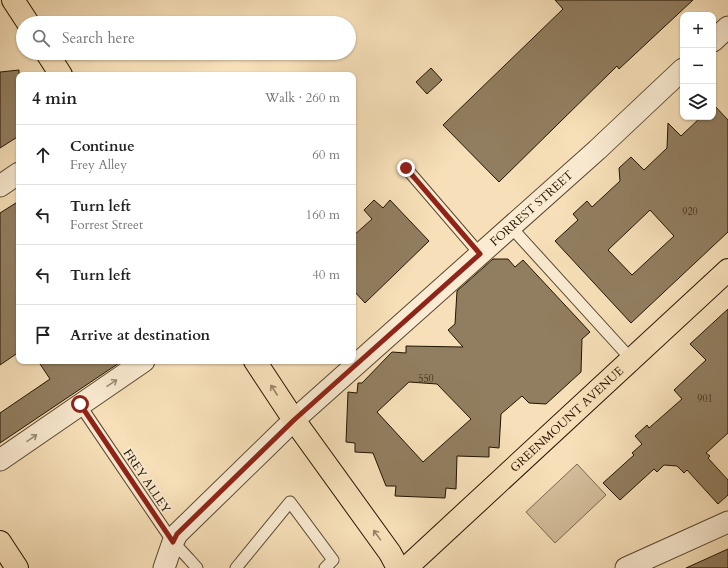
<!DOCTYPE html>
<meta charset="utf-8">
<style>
:root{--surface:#fff;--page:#f2f2f2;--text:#222;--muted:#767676;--line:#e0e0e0}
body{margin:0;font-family:Cardo,serif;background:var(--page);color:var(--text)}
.controls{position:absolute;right:12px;top:12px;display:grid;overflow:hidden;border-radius:8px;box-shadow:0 1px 3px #0004}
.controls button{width:36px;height:36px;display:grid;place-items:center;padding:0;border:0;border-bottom:1px solid var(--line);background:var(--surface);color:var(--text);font:20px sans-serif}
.stop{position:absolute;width:12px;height:12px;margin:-9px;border:3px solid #8f2418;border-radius:50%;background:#fff}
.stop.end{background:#8f2418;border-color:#fff;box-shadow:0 1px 4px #0008}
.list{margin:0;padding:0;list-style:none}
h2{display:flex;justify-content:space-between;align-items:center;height:52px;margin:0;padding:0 16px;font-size:17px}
h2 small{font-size:13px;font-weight:400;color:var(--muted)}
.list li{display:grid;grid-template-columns:26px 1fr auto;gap:12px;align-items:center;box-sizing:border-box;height:60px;padding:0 16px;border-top:1px solid var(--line)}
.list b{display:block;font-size:15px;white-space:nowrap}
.list p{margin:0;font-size:13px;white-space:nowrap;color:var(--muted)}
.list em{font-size:13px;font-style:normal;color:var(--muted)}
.icon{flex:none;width:22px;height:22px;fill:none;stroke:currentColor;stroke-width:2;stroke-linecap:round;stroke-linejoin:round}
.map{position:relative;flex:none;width:728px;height:568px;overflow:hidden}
.search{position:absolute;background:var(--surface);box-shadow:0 1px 3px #0004;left:16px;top:16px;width:340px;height:44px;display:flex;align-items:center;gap:10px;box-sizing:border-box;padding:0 14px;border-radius:22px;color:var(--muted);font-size:15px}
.panel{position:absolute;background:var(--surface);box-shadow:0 1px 3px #0004;left:16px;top:72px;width:340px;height:292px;border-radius:8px}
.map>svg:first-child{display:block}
.green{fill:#d3bd9a;stroke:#7b684d}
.building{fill:#917e60;stroke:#231400;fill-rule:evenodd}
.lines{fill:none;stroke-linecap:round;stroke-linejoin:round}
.lane-casing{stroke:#58472e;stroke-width:13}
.street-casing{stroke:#58472e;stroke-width:23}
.primary-casing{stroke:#231400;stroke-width:24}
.lane{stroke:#faebd2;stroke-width:11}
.street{stroke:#faebd2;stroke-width:21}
.primary{stroke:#f7e0b9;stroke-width:22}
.oneway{stroke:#998a74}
.oneway2{stroke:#988466}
.route{stroke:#8f2418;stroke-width:5}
.labels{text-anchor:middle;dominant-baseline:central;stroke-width:3;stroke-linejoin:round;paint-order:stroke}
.number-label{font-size:10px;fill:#3e2e18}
.street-label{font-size:12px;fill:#231400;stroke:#faebd2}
</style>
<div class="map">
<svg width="728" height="568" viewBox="0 0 728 568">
<rect width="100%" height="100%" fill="#f7e0b9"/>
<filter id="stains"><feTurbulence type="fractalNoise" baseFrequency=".005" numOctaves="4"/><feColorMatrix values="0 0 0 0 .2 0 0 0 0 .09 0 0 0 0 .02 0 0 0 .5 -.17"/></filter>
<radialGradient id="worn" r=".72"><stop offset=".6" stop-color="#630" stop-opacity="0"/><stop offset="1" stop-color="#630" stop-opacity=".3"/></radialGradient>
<path class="green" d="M 577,464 L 606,495 L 555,543 L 526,512 Z"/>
<path class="building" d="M 555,0 L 693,0 L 619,69 L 617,66 L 499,182 L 443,125 L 563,9 Z
M 431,68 L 442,80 L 427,94 L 416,82 Z
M 19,70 L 19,136 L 0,148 L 0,72 Z
M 713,104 L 728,120 L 728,232 L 631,323 L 555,241 L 578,220 L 573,214 L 587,201 L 592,207 L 620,181 L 619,168 L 631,157 L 644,170 L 667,148 L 668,123 L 681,136 L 701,117 L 713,117 ZM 650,210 L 674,236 L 632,275 L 608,250 Z
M 374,200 L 383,208 L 390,200 L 429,241 L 365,303 L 353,290 L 353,236 L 372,219 L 364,210 Z
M 19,201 L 19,352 L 0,365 L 0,213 Z
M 493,259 L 508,259 L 515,267 L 523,260 L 590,332 L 582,339 L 581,372 L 546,404 L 529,403 L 522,396 L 501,414 L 499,448 L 489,447 L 489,457 L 457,456 L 456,489 L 446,488 L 445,498 L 395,496 L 396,486 L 386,486 L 373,453 L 355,452 L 355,443 L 346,442 L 348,392 L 357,393 L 358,383 L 362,383 L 392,352 L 406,353 L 406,346 L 463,347 L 448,330 L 455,324 L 457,291 ZM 409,382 L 437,384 L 471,419 L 423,462 L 377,412 Z
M 728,309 L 728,433 L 706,453 L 710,456 L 708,458 L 728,480 L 728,495 L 718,504 L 687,470 L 684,473 L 677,466 L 664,465 L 657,472 L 654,469 L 620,500 L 603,483 L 634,455 L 632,453 L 642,444 L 635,436 L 647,425 L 649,428 L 682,399 L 674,390 L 706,360 L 690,344 Z
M 38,361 L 122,361 L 0,443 L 0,413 L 50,379 Z
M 728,549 L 728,568 L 686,568 Z"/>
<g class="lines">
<g class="lane-casing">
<path id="lane" d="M 406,168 L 480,254
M 510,226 L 631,359
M 80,405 L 173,542 L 189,559 L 197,568
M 236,568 L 290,502 L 333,560 L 325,568"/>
</g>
<g class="street-casing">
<g id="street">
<path d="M 713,41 L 728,27"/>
<path d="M 0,186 L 19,173"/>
<path d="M 0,460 L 144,361"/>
<path id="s1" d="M 164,568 L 173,542 L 177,534 L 294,420 L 597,150 L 683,69"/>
<path d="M 626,568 L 728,522"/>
</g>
</g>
<g class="primary-casing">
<g id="primary">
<path d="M 13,0 L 28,23"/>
<path d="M 47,53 L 61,75"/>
<path d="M 255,361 L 294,420 L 390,553 L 398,568"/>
<path d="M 0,542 L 17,568"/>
<path id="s2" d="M 406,568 L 728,270"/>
</g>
</g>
<use href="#lane" class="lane"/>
<use href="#street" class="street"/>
<use href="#primary" class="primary"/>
</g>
<defs><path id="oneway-shaft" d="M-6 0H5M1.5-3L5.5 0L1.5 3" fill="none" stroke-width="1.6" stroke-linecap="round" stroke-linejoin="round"/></defs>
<g class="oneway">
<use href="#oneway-shaft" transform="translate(112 383) rotate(-34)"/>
<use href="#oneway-shaft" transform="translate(32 438) rotate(-35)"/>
</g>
<g class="oneway2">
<use href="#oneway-shaft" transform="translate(274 390) rotate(-123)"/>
<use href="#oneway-shaft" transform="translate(377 535) rotate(-126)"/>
</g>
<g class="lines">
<path class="route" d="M 80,404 L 173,542 L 177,534 L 294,420 L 480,254 L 406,168"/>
</g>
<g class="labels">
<g class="number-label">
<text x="690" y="212">920</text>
<text x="426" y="379">550</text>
<text x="705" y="399">901</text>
</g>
<g class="street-label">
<text stroke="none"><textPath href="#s1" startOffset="518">FORREST STREET</textPath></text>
<text stroke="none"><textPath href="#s2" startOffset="219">GREENMOUNT AVENUE</textPath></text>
<text transform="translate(147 481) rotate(56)">FREY ALLEY</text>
</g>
</g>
<rect width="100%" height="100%" filter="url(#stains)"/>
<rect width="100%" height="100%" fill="url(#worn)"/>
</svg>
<div class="controls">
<button>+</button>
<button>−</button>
<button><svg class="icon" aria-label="layers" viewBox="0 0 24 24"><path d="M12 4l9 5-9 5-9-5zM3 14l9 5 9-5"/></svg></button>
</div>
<div class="stop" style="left:80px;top:404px"></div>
<div class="stop end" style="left:406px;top:168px"></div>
<div class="search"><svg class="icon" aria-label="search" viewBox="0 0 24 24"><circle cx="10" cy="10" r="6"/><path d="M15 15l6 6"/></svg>Search here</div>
<section class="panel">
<h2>4 min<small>Walk · 260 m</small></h2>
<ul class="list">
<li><svg class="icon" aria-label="ahead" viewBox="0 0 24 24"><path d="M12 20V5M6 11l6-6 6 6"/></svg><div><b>Continue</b><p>Frey Alley</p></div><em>60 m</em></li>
<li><svg class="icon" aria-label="left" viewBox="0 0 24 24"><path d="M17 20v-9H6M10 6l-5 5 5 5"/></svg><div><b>Turn left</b><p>Forrest Street</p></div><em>160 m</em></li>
<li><svg class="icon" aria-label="left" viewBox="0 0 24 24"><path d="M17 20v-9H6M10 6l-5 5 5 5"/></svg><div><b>Turn left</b></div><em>40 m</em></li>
<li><svg class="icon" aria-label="arrive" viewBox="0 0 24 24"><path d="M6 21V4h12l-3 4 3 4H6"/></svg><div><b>Arrive at destination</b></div></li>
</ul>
</section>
</div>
